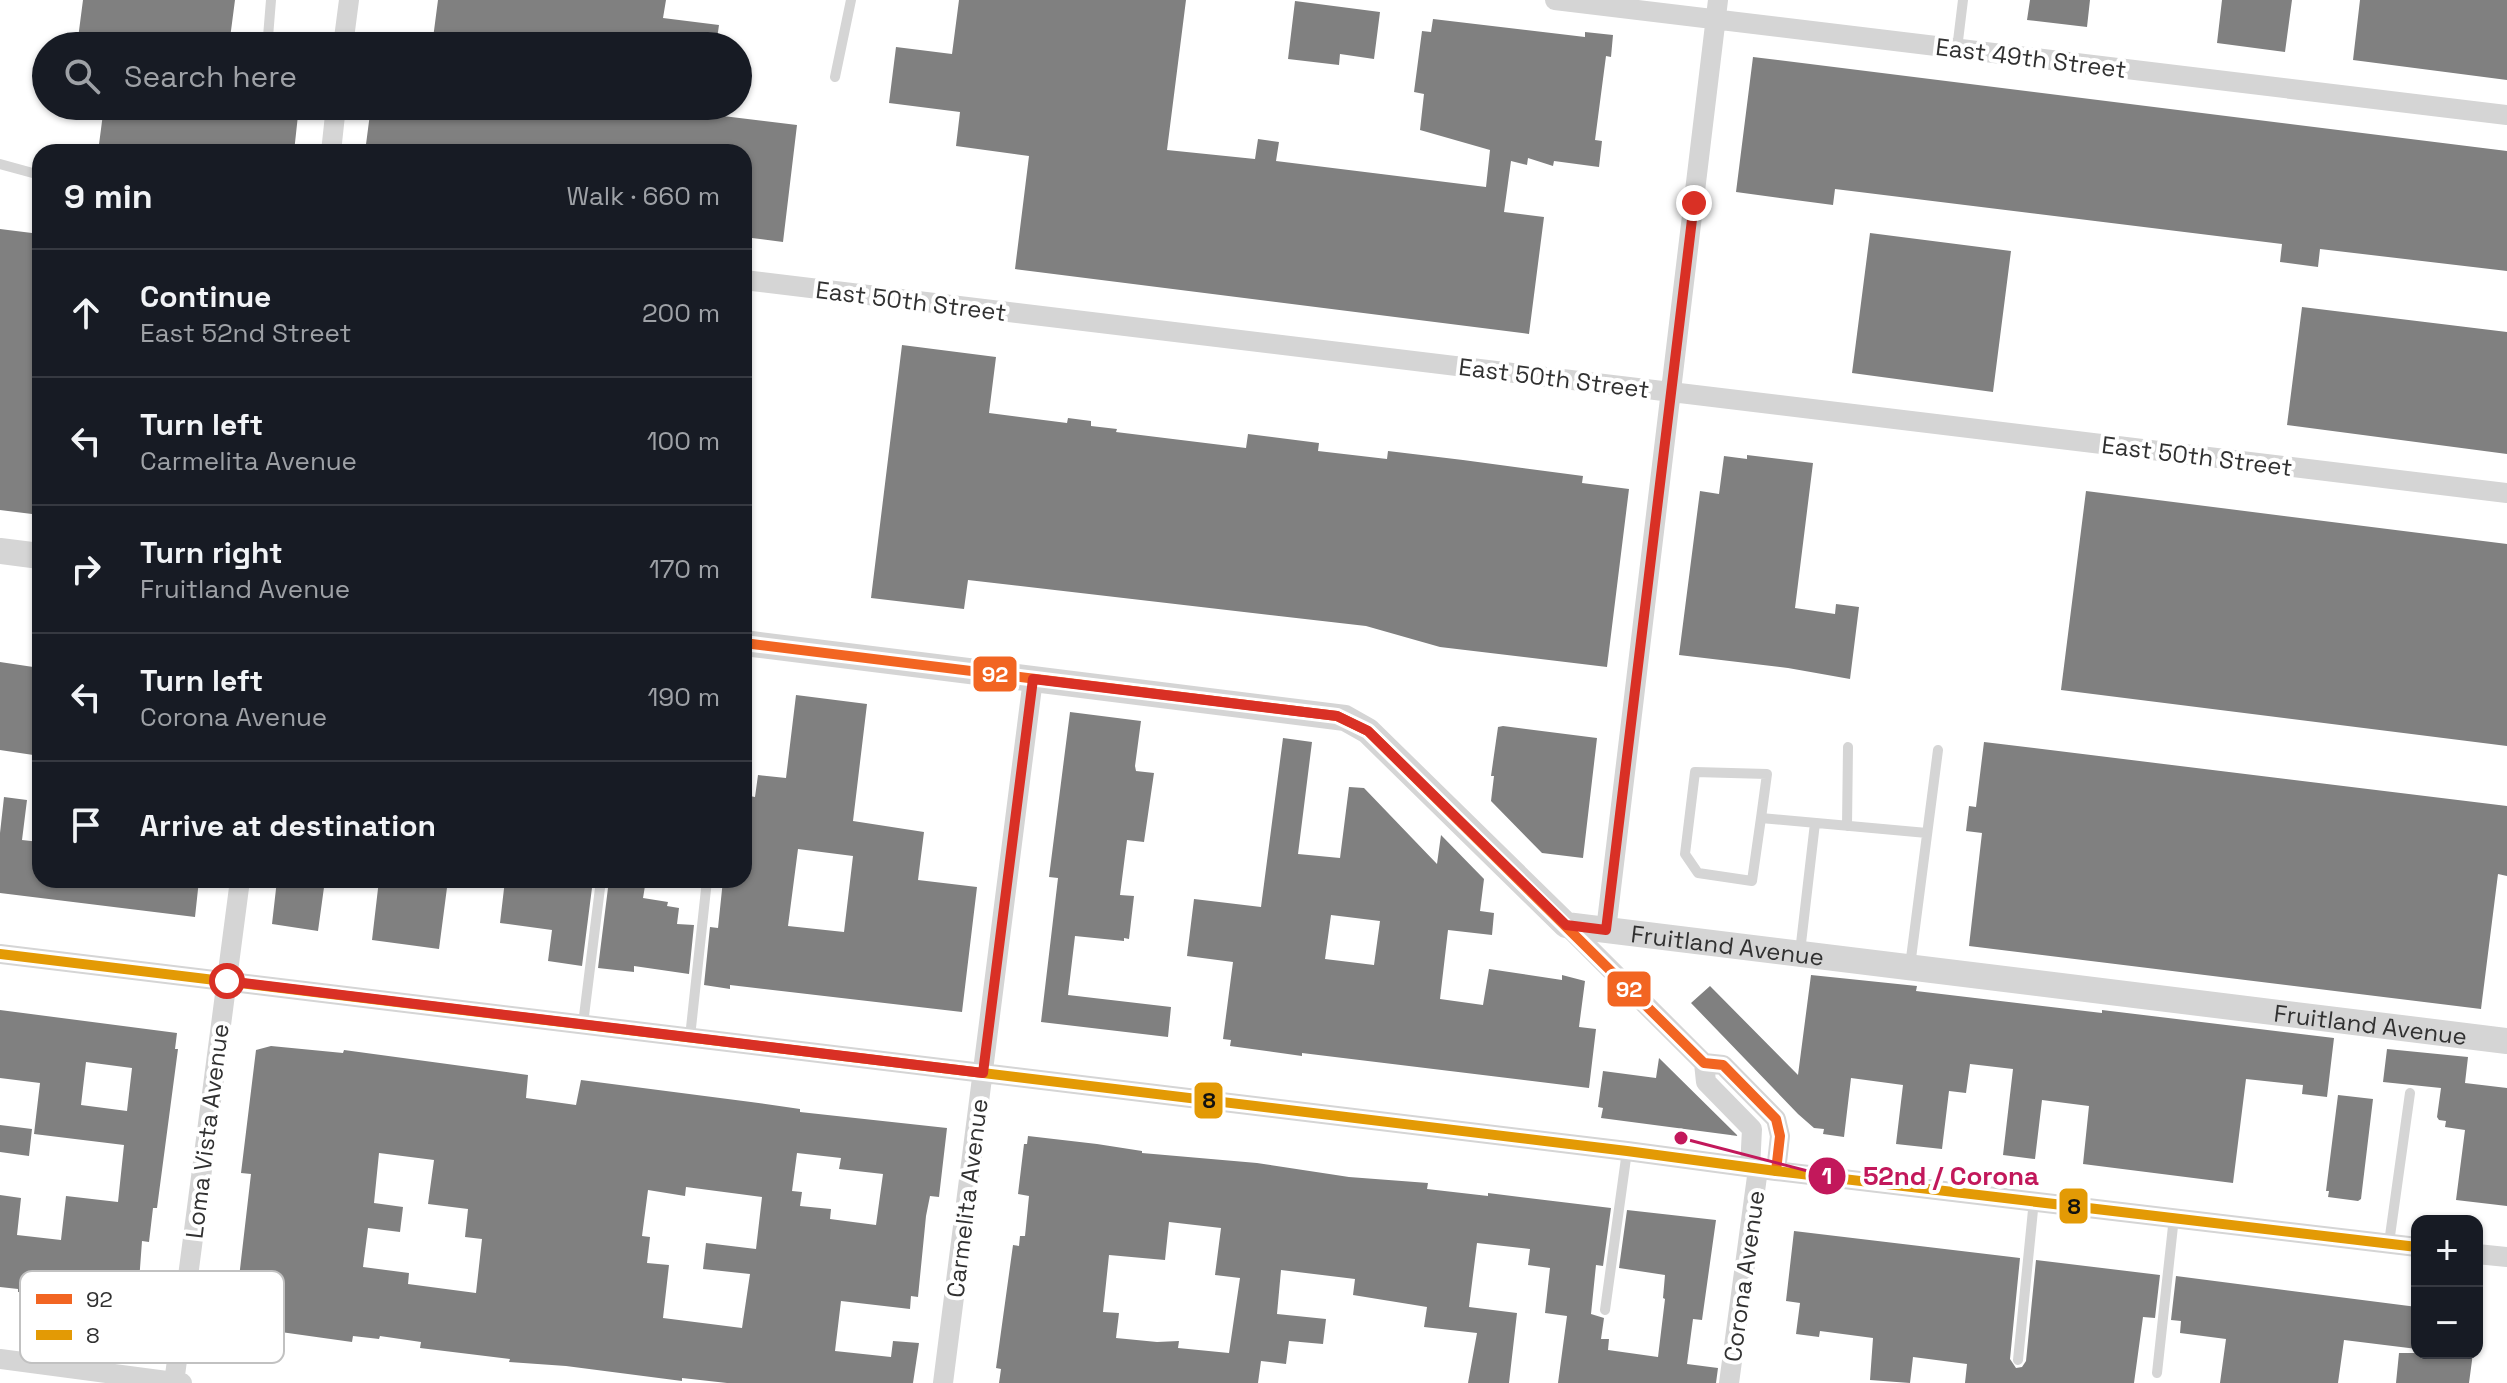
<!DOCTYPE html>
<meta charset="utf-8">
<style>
:root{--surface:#171b24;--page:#242831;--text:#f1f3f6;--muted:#9ea1a6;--line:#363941}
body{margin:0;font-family:"Space Grotesk",sans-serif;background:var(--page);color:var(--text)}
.controls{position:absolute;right:24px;bottom:24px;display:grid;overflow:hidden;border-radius:16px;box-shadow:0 2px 6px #0004}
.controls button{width:72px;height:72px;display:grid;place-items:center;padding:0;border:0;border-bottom:2px solid var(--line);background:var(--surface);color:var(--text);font:40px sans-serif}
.stop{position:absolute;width:24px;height:24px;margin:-18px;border:6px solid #d93025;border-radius:50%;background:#fff}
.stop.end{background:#d93025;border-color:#fff;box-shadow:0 2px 8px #0008}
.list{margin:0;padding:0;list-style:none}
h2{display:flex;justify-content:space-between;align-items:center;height:104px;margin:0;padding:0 32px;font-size:34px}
h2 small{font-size:26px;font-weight:400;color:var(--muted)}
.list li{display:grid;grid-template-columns:52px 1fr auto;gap:24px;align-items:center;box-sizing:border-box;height:128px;padding:0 32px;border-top:2px solid var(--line)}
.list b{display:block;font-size:30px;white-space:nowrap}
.list p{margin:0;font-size:26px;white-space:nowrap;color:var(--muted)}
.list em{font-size:26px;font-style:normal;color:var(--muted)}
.icon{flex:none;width:44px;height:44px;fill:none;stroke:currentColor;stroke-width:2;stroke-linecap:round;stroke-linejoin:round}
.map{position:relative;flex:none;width:2507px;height:1383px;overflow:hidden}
.search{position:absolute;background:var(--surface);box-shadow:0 2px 6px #0004;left:32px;top:32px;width:720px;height:88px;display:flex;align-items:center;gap:20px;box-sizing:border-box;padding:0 28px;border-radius:44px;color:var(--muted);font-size:30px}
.panel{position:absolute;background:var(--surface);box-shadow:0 2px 6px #0004;left:32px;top:144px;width:720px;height:744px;border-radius:24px}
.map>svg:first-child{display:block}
.building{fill:#808080;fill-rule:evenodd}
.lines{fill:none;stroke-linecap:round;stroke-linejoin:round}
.service{stroke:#d5d5d5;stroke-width:10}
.minor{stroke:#d5d5d5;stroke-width:20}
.tertiary{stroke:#d5d5d5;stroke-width:26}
.bus-1-casing{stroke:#fff;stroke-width:16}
.bus-2-casing{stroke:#fff;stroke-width:16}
.bus-1{stroke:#f26522;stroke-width:10}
.bus-2{stroke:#e39a05;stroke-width:10}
.route{stroke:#d93025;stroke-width:10}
.labels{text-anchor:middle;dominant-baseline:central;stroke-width:8;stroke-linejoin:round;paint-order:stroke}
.street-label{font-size:24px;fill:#313131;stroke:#fff}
.key{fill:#fff;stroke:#c1c1c1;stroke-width:2}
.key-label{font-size:22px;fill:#313131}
.leader{fill:none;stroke:#c2185b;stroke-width:3}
.callout-dot{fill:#c2185b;stroke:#fff;stroke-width:3}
.mark-label{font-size:24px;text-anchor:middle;font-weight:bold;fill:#fff}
.callout-label{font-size:26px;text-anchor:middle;font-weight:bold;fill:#c2185b;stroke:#fff;stroke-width:8;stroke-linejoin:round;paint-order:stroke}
.line-badge{stroke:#fff;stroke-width:3}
.badge-label{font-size:22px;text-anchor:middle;font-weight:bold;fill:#fff}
.pale-badge-label{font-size:22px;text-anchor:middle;font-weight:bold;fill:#111}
</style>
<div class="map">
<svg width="2507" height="1383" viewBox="0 0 2507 1383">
<rect width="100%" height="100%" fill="#fff"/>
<path class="building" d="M 83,0 L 235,0 L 229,46 L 77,46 Z
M 438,0 L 666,0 L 663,18 L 719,25 L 716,46 L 432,46 Z
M 959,0 L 1186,0 L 1167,150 L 1255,159 L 1258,139 L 1279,142 L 1276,161 L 1486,187 L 1490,150 L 1420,130 L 1424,94 L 1414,92 L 1422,31 L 1431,32 L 1433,19 L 1585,37 L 1585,32 L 1613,35 L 1611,57 L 1606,56 L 1595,140 L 1602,141 L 1599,167 L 1554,161 L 1553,166 L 1528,158 L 1527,165 L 1511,161 L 1504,212 L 1544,217 L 1529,334 L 1015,269 L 1029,156 L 956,146 L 960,112 L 889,103 L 896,47 L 952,54 Z
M 2030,0 L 2090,0 L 2087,27 L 2027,20 Z
M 2222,0 L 2292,0 L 2285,52 L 2217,43 Z
M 2360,0 L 2507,0 L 2507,80 L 2353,60 Z
M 1295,1 L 1380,12 L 1374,59 L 1340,54 L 1339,65 L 1288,59 Z
M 1753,57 L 2507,151 L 2507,271 L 2320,249 L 2318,267 L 2280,262 L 2282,244 L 1835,189 L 1833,205 L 1736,192 Z
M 104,106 L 299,106 L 294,152 L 98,152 Z
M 371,106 L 641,106 L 797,125 L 783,242 L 744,237 L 744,152 L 365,152 Z
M 0,229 L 40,234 L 40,515 L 0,510 Z
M 1870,233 L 2011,251 L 1993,392 L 1852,373 Z
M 2302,307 L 2507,332 L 2507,454 L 2287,425 Z
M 902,345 L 996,357 L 989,413 L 1067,423 L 1068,418 L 1091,421 L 1091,426 L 1117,429 L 1116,432 L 1246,448 L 1248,434 L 1319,443 L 1318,451 L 1387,459 L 1388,451 L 1463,460 L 1583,476 L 1582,483 L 1629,489 L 1607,667 L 1440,647 L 1366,626 L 968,580 L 964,609 L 871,598 Z
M 1747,455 L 1813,463 L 1795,608 L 1835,614 L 1836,604 L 1859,607 L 1850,679 L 1788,668 L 1679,655 L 1700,491 L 1719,494 L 1724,456 L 1747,459 Z
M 2086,491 L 2507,544 L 2507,746 L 2061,690 Z
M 0,662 L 40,668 L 40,756 L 0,750 Z
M 796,695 L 867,704 L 853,821 L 924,832 L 918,880 L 977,887 L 962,1012 L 730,985 L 730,989 L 704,985 L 710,927 L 718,928 L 723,880 L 744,880 L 744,795 L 755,797 L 758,775 L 786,778 ZM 798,849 L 853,856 L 844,932 L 788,926 Z
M 1070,712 L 1141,721 L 1135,766 L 1136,771 L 1154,773 L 1144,842 L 1127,840 L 1120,895 L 1134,896 L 1129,939 L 1124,938 L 1124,941 L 1075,936 L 1068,995 L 1171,1007 L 1168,1037 L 1041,1022 L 1058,878 L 1049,877 Z
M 1503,726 L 1597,738 L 1583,858 L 1542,853 L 1491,801 L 1494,776 L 1491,776 L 1498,727 Z
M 1283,738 L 1312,742 L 1298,854 L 1340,858 L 1349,787 L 1364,788 L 1437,864 L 1441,835 L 1484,879 L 1480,911 L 1494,913 L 1492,935 L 1448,930 L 1440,999 L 1483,1005 L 1489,969 L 1562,980 L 1562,975 L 1585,981 L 1579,1027 L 1596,1029 L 1589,1088 L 1302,1053 L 1302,1056 L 1230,1046 L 1231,1040 L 1223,1039 L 1233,962 L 1187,956 L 1194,899 L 1261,907 ZM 1331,915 L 1380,921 L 1374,965 L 1325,959 Z
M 1984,742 L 2507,806 L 2507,876 L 2498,874 L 2481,1009 L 1969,946 L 1982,833 L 1966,831 L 1969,806 L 1976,807 Z
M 4,797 L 27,800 L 22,840 L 40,842 L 40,880 L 199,880 L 195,917 L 0,893 L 0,833 Z
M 277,880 L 325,880 L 318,931 L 272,924 Z
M 379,880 L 448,880 L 439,949 L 372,940 Z
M 505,880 L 593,880 L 582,966 L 548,961 L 552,930 L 500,923 Z
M 609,880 L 646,880 L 643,898 L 668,902 L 667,906 L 679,908 L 677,924 L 694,925 L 689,974 L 634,966 L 634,972 L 598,968 Z
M 1811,975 L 1917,986 L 1916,991 L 2102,1013 L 2102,1010 L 2334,1038 L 2327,1097 L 2302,1094 L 2303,1085 L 2246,1079 L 2233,1183 L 2083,1164 L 2089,1106 L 2042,1100 L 2035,1159 L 2003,1155 L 2013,1069 L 1970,1064 L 1966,1093 L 1949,1091 L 1942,1149 L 1896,1144 L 1903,1085 L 1851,1078 L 1844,1137 L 1823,1134 L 1824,1129 L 1814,1128 L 1798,1114 L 1691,1003 L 1710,986 L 1798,1075 Z
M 0,1010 L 177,1033 L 175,1049 L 178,1049 L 157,1208 L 153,1208 L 149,1242 L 142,1241 L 137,1309 L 129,1308 L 128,1315 L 107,1312 L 108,1305 L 102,1304 L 104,1291 L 62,1287 L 61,1296 L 18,1292 L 18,1289 L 0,1287 L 0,1195 L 21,1198 L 17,1235 L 61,1240 L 66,1196 L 118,1202 L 124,1145 L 34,1134 L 40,1083 L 0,1078 ZM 86,1062 L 132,1068 L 127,1111 L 81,1105 Z
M 271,1046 L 343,1053 L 344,1050 L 528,1075 L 526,1098 L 576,1105 L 581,1080 L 751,1102 L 800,1109 L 800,1112 L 947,1128 L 939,1197 L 930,1196 L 926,1216 L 918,1297 L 911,1296 L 910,1309 L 841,1301 L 835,1351 L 891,1357 L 893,1341 L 919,1343 L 913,1383 L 727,1383 L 682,1378 L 682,1381 L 566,1366 L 509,1362 L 510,1359 L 420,1348 L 421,1342 L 380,1336 L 379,1339 L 353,1336 L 352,1342 L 246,1327 L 248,1310 L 242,1309 L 243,1296 L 237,1295 L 251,1174 L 241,1173 L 256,1050 ZM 379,1153 L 434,1160 L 428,1204 L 468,1209 L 465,1237 L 482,1239 L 476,1293 L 408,1284 L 409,1273 L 363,1267 L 368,1228 L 400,1232 L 403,1207 L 374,1203 ZM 797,1153 L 841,1158 L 839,1169 L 883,1174 L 876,1225 L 830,1219 L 831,1209 L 800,1206 L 802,1192 L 792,1191 ZM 686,1187 L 762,1197 L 756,1249 L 706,1243 L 703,1269 L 750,1274 L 742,1328 L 663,1318 L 669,1265 L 647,1263 L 650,1237 L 642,1236 L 648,1190 L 685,1196 Z
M 2387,1049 L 2468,1057 L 2465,1083 L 2507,1088 L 2507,1206 L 2456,1200 L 2465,1130 L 2445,1127 L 2446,1121 L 2439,1120 L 2437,1117 L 2441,1088 L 2383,1082 Z
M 1659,1058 L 1738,1136 L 1601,1118 L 1603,1108 L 1598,1107 L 1603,1071 L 1656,1078 Z
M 2338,1095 L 2373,1099 L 2361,1199 L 2358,1201 L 2328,1197 L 2329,1191 L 2326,1191 Z
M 0,1125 L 32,1129 L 29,1156 L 0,1152 Z
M 1028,1136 L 1097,1144 L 1142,1151 L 1142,1153 L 1257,1163 L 1349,1177 L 1428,1183 L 1427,1189 L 1488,1196 L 1488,1193 L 1611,1208 L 1603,1266 L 1596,1265 L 1591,1314 L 1604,1318 L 1601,1339 L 1609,1339 L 1608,1350 L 1658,1357 L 1665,1299 L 1663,1298 L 1665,1275 L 1619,1268 L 1627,1210 L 1716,1220 L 1702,1320 L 1693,1319 L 1687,1364 L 1718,1368 L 1716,1383 L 1558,1383 L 1567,1316 L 1545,1313 L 1550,1268 L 1528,1265 L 1530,1249 L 1477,1243 L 1469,1307 L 1517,1313 L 1509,1383 L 1468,1383 L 1477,1333 L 1424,1327 L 1427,1307 L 1353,1295 L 1355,1279 L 1281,1270 L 1277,1314 L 1326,1319 L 1323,1344 L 1289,1341 L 1286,1364 L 1261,1361 L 1258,1383 L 999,1383 L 1001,1369 L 996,1368 L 1013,1245 L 1019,1246 L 1020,1236 L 1025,1236 L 1029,1196 L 1018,1194 L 1024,1144 L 1027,1144 ZM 1169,1222 L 1221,1228 L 1215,1275 L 1240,1278 L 1229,1353 L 1178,1348 L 1179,1341 L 1157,1342 L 1116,1338 L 1119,1313 L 1103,1312 L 1109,1255 L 1165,1260 Z
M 1794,1231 L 2020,1258 L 2010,1359 L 2016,1368 L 2022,1367 L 2026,1361 L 2036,1260 L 2160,1275 L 2155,1318 L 2143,1317 L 2134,1383 L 1965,1383 L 1967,1364 L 1913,1357 L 1910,1383 L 1870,1380 L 1873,1338 L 1820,1331 L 1819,1337 L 1796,1334 L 1800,1303 L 1786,1301 Z
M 2176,1276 L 2417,1307 L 2417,1349 L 2344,1340 L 2338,1383 L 2220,1383 L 2226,1339 L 2180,1333 L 2181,1321 L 2171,1320 Z
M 2399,1353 L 2473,1353 L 2469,1383 L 2396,1383 Z"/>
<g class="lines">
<path class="service" d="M 271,46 L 268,37 L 271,0
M 1957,49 L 1963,0
M 835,77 L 851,0
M 0,164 L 40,175
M 1761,818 L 1752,881 L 1698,873 L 1685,854 L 1695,772 L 1767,774 L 1761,818 L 1927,833
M 1847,826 L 1848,747
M 1800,952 L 1815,823
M 1910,966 L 1938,750
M 583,1024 L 601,880
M 690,1037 L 707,880
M 2389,1243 L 2410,1093
M 1605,1310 L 1627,1151
M 2018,1360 L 2034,1200
M 2157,1373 L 2174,1217"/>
<path class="minor" d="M 1555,0 L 2507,115
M 343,46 L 349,0
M 331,152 L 336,106
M 744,280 L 2507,493
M 1566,925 L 1704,1063 L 1723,1065 L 1776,1119 L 1780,1136 L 1776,1171
M 1606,930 L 1718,0
M 0,954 L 1627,1151 L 1776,1171 L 2417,1247
M 1704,1063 L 1706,1082 L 1752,1129 L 1750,1168
M 2477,1254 L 2507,1257
M 0,1359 L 182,1383
M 174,1383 L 240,880
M 943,1383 L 1033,679
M 1729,1383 L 1758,1169"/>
<g class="tertiary">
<path d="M 0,551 L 40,556"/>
<path id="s1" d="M 744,643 L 1345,718 L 1368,731 L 1566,925 L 2507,1041"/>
</g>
<g class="bus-1-casing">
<path id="bus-1" d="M 744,643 L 1337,716 L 1368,731 L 1704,1063 L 1723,1065 L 1776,1119 L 1780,1136 L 1776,1171"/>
</g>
<g class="bus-2-casing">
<path id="bus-2" d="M 0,954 L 1627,1151 L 1776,1171 L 2417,1247"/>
</g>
<use href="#bus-1" class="bus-1"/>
<use href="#bus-2" class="bus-2"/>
</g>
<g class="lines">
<path class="route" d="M 227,981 L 983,1073 L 1033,679 L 1337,716 L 1368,731 L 1566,925 L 1606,930 L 1694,203"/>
</g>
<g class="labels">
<g class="street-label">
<text transform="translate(2031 58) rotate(7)">East 49th Street</text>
<text transform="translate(911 301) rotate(7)">East 50th Street</text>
<text transform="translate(1554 378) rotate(7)">East 50th Street</text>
<text transform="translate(2197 456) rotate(7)">East 50th Street</text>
<text stroke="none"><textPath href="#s1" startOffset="1072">Fruitland Avenue</textPath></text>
<text stroke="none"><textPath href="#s1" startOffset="1720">Fruitland Avenue</textPath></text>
<text transform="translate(207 1131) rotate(-83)">Loma Vista Avenue</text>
<text transform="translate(967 1198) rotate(-83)">Carmelita Avenue</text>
<text transform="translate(1744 1276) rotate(-82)">Corona Avenue</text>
</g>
</g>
<rect x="20" y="1271" width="264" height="92" rx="12" class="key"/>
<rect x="36" y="1294" width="36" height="10" fill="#f26522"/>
<rect x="36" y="1330" width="36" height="10" fill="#e39a05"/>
<g class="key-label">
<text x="86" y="1307">92</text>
<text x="86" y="1343">8</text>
</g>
<path class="leader" d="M1681 1138L1827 1176"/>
<g class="callout-dot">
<circle cx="1681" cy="1138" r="8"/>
<circle cx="1827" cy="1176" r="20"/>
</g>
<g class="mark-label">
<text x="1827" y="1184">1</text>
</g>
<g class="callout-label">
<text x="1951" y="1185">52nd / Corona</text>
</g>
<g class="line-badge">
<rect x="972" y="655" width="46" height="38" rx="8" fill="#f26522"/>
<rect x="1606" y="970" width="46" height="38" rx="8" fill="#f26522"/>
<rect x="1193" y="1081" width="31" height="39" rx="8" fill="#e39a05"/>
<rect x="2058" y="1187" width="31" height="38" rx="8" fill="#e39a05"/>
</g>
<g class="badge-label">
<text x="995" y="682">92</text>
<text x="1629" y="997">92</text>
</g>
<g class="pale-badge-label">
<text x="1209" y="1108">8</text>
<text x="2074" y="1214">8</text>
</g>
</svg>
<div class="controls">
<button>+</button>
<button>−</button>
</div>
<div class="stop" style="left:227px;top:981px"></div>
<div class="stop end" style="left:1694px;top:203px"></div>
<div class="search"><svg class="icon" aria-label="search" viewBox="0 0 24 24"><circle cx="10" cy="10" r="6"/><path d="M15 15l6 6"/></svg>Search here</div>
<section class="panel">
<h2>9 min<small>Walk · 660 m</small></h2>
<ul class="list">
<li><svg class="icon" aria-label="ahead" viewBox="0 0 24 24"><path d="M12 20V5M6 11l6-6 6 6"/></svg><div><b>Continue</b><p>East 52nd Street</p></div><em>200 m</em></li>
<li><svg class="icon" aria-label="left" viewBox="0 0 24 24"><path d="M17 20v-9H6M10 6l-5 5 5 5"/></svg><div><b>Turn left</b><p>Carmelita Avenue</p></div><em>100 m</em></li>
<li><svg class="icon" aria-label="right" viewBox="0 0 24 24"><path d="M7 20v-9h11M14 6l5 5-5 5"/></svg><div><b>Turn right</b><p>Fruitland Avenue</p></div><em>170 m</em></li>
<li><svg class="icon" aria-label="left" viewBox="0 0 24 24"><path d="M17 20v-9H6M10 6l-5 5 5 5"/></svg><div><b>Turn left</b><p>Corona Avenue</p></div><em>190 m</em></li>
<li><svg class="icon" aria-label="arrive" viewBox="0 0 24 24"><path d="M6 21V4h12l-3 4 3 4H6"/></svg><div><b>Arrive at destination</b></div></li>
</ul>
</section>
</div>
